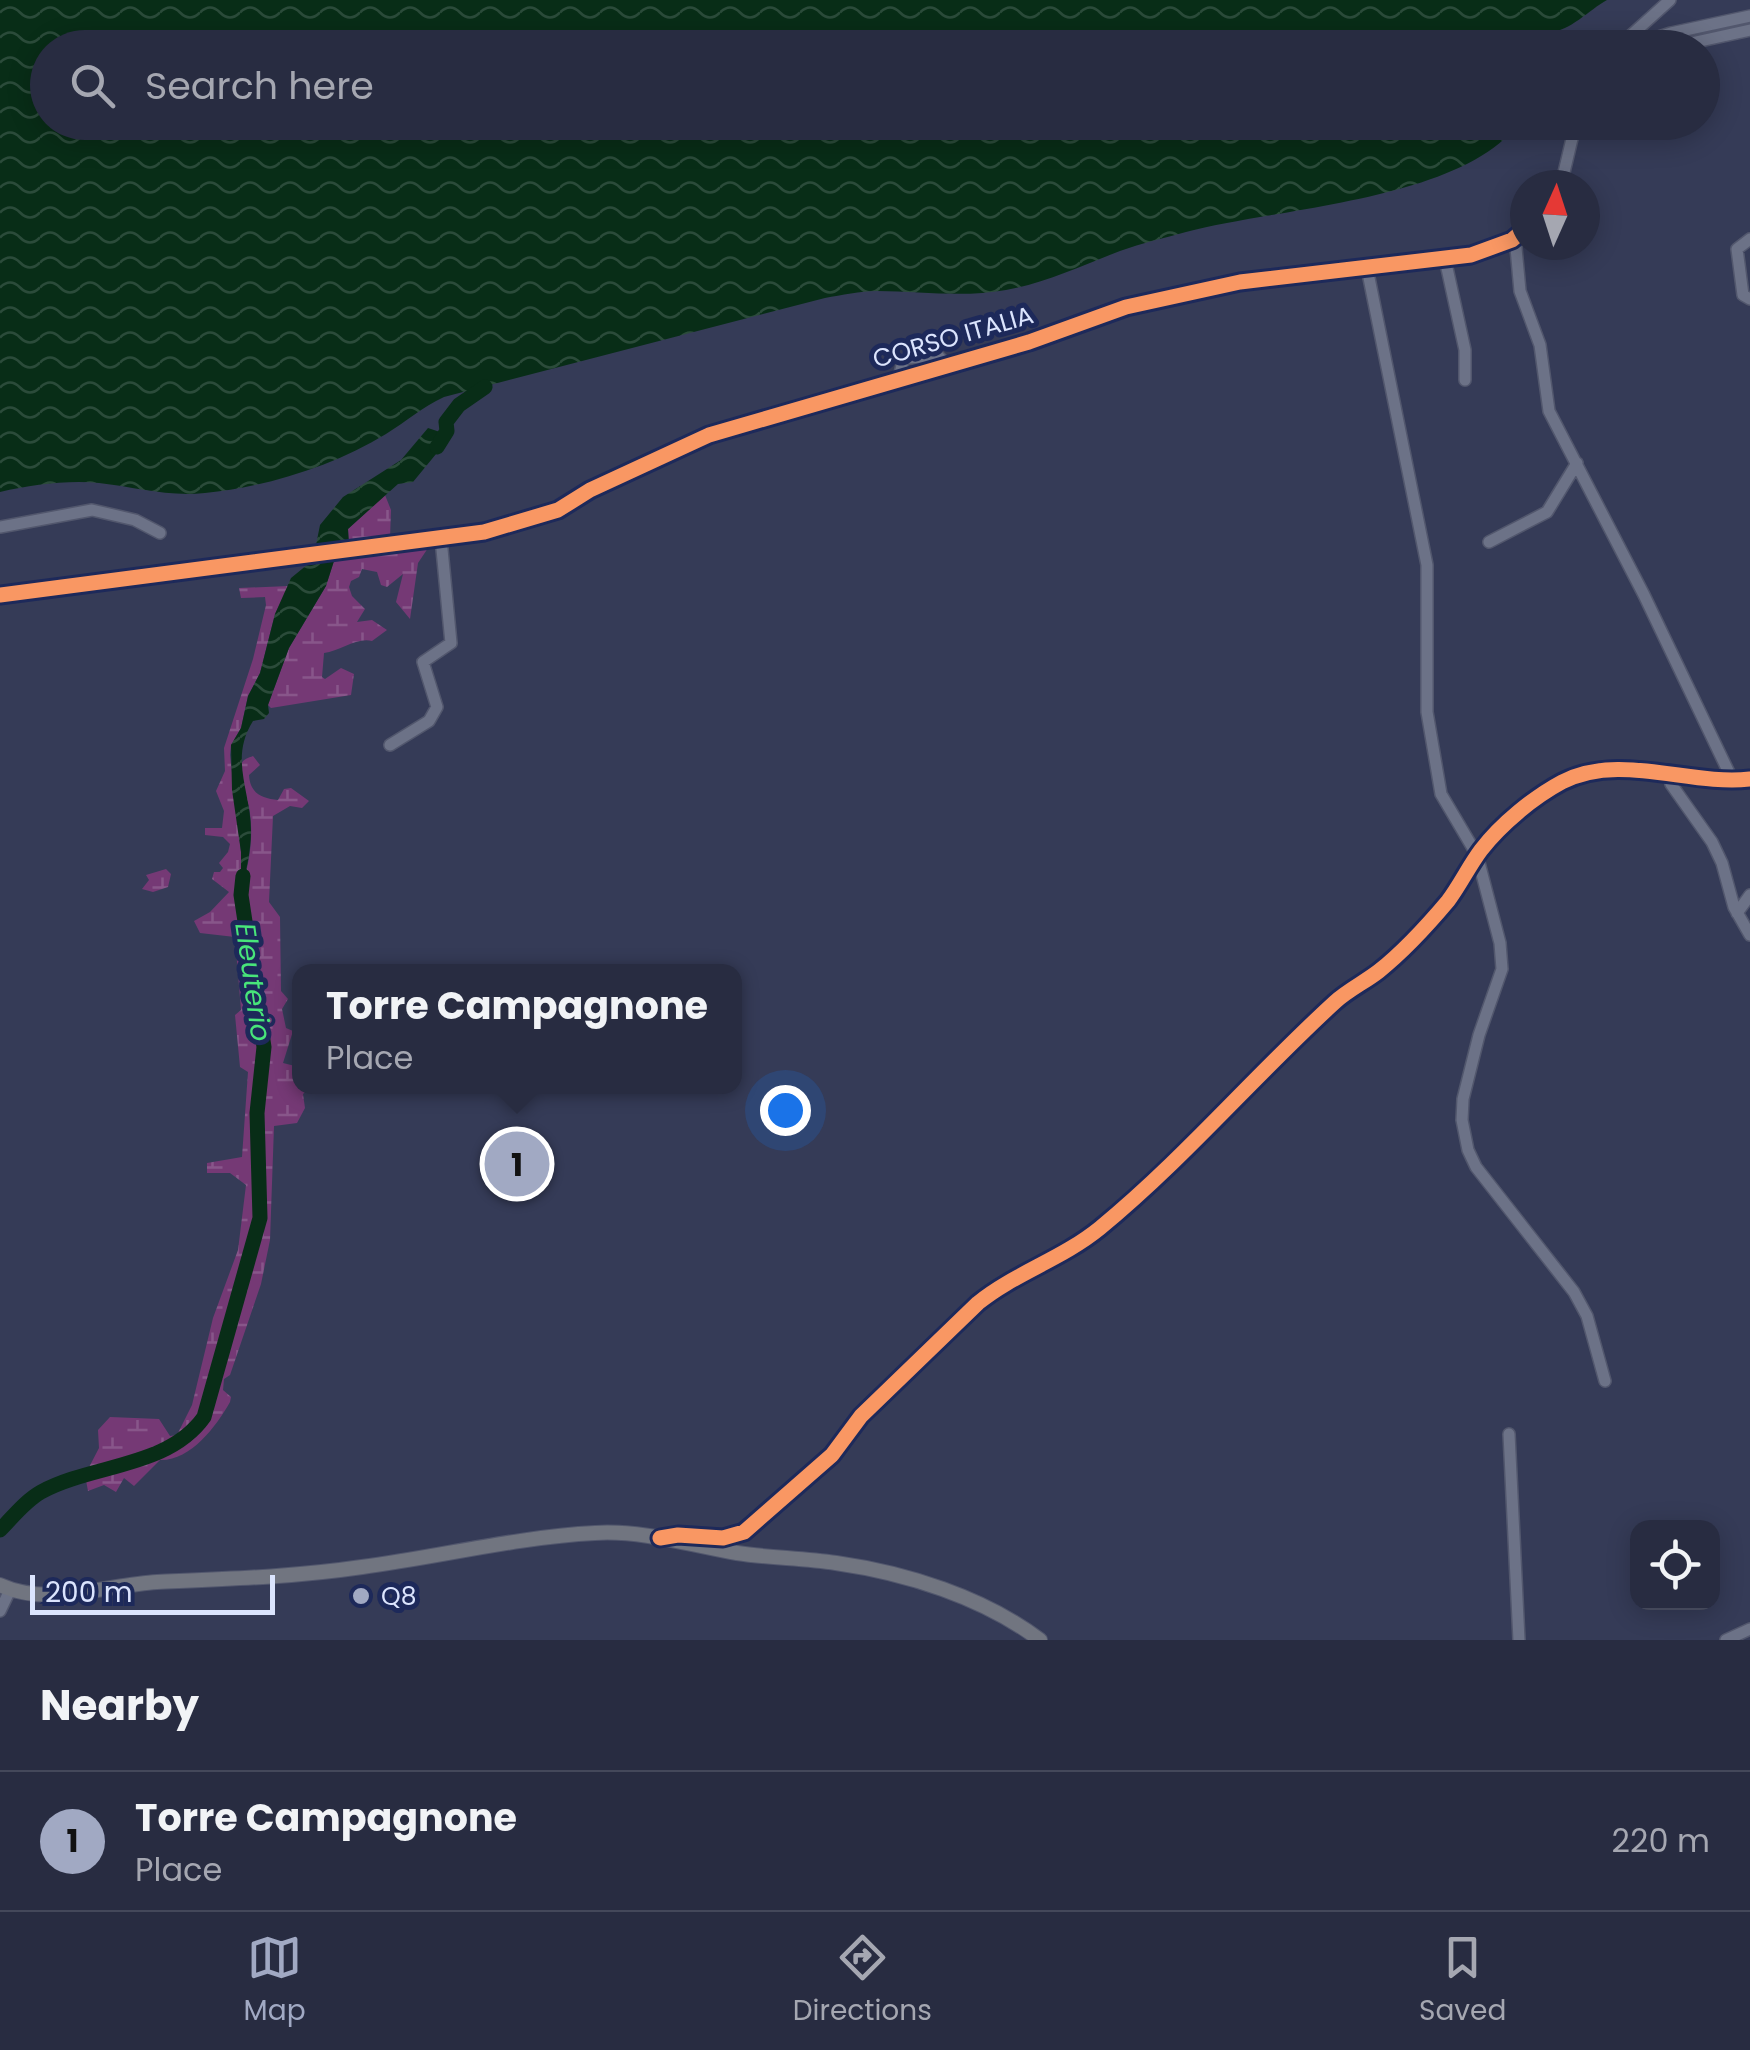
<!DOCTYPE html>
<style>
:root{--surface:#282c41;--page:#303448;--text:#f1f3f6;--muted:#a5a7b1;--line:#44485a;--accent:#a1a9c3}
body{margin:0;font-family:Poppins,sans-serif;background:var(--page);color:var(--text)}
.controls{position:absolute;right:30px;bottom:30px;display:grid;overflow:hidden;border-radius:20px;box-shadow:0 5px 25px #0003}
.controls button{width:90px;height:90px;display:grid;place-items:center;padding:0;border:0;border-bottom:2px solid var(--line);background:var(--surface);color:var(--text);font:50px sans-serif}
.compass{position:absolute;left:1510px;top:170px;width:90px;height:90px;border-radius:50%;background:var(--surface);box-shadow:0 5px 25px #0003;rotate:3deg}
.scale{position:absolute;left:30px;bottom:25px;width:245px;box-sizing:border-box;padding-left:10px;border:5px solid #dbe4fd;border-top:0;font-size:28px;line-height:35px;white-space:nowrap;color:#dbe4fd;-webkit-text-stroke:8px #1d295a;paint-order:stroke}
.you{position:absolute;left:785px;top:1110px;width:35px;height:35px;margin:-25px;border:8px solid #fff;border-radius:50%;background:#1a73e8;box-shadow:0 0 0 15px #1a73e833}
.badge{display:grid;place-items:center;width:65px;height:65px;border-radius:50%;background:var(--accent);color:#111;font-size:32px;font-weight:700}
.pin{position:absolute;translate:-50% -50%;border:5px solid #fff;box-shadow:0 2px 10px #0006}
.popup{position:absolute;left:292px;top:964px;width:450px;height:130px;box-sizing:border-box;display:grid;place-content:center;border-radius:20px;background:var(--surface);filter:drop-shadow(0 2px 8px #0005);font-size:32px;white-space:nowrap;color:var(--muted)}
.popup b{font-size:38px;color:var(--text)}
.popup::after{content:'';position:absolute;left:50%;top:100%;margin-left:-20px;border:20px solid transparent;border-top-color:var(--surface)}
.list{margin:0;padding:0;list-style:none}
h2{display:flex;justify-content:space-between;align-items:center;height:130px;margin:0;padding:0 40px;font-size:42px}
h2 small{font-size:32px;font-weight:400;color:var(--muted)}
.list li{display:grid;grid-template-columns:65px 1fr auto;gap:30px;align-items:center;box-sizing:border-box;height:140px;padding:0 40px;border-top:2px solid var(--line)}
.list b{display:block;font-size:38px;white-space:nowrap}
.list p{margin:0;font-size:32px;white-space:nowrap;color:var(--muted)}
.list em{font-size:32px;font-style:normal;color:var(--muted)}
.icon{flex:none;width:55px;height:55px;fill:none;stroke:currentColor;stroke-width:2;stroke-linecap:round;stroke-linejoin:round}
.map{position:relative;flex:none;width:1750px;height:1640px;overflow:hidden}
.search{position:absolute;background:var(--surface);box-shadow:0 5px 25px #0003;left:30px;right:30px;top:30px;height:110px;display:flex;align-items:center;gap:25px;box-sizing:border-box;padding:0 35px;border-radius:55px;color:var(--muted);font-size:38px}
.sheet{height:270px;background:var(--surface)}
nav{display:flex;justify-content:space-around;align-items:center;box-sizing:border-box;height:140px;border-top:2px solid var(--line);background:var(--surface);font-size:28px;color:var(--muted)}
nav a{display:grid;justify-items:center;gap:5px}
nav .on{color:var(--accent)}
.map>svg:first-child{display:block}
.wetland{fill:url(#wetland-marsh)}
.water{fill:url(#water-waves)}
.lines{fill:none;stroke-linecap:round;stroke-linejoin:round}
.river{stroke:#082d17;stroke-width:15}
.minor-casing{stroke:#52576d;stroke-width:14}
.major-casing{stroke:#52576d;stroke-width:16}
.minor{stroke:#6c7287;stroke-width:11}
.major{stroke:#717580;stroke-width:14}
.cycleway-casing{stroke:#1d295a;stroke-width:21}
.cycleway{stroke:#f99763;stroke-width:15}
.poi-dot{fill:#a1a9c3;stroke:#1d295a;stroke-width:4}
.labels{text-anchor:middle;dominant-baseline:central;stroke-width:10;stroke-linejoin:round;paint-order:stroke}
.street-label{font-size:25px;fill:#dbe4fd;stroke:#1d295a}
.poi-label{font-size:25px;fill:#dbe4fd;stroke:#1d295a;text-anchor:start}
.water-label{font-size:28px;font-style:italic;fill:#48e57a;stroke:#1d295a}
</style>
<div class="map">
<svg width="1750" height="1640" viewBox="0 0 1750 1640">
<defs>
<pattern id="wetland-marsh" width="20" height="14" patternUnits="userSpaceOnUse" patternTransform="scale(2.5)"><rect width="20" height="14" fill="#753975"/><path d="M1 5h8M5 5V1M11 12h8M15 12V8" fill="none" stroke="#88568a"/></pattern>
<pattern id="water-waves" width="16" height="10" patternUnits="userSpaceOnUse" patternTransform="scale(2.5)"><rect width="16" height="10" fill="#082d17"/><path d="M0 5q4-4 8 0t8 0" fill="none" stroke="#2b4b3a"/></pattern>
</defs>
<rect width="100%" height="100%" fill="#353b57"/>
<path class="wetland" d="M 385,495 L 391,510 L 390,538 L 349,545 L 348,529 Z
M 430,545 L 418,563 L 410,619 L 396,602 L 403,574 L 387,587 L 381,585 L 377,572 L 362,569 L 359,577 L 351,581 L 349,587 L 352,596 L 365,609 L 357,622 L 372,620 L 387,630 L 372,641 C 357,637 340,651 324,653 L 322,677 L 325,679 L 341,668 L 354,674 L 351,695 L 271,708 L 268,705 L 289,648 L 326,586 L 334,561 Z
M 289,586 L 275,614 L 260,673 L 248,696 L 241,728 L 231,745 L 230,755 L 241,852 L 241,888 C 250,864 254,834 249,807 C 246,795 237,778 241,766 C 242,759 248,758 253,756 L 260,765 L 249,775 C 250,793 261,798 278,800 L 284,789 L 291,788 L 309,801 L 302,808 L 290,806 L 273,816 L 269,902 L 280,917 L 281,991 L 288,999 L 282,1009 L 286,1028 L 293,1031 L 283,1063 L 299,1067 L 300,1086 L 310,1087 L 303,1094 L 305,1108 L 297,1123 L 274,1126 L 270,1240 L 261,1284 L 230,1375 L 224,1379 L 223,1390 L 231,1397 L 230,1402 C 216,1427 190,1461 160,1460 L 134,1486 L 124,1478 L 116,1492 L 104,1485 L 88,1491 L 85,1475 L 99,1448 L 98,1430 L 110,1417 L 159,1419 L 170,1436 L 177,1435 L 192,1405 L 213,1318 L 238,1250 L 246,1185 L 230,1173 L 207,1173 L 207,1163 L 242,1157 L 248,1072 L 240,1067 L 235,1015 L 241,1010 L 235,937 L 200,933 L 194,921 L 210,912 L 229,892 L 212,879 L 214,872 L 220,872 L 223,868 L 219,863 L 228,852 L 230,844 L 223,837 L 205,835 L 205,828 L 222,828 L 224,811 L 216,791 L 225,771 L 224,748 L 253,659 L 266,605 L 265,597 L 241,598 L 239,588 Z
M 166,869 L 171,874 L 168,887 L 153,892 L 142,889 L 149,880 L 146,875 Z"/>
<path class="water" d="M 0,0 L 1607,0 C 1587,11 1565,37 1543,31 L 1534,48 L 48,48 L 48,122 L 1519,123 C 1461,201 1275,208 1186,232 C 1164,238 1142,243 1120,251 C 1083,265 1046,283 1006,290 C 962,298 921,291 877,291 C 860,291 842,295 825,298 L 444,397 C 422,407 407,421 386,434 C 334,466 266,487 205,493 C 168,497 135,487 99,483 C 66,480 32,485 0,492 Z
M 428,428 L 440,432 L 445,428 L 441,448 L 413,482 L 398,484 L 348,529 L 349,545 L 334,561 L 326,586 L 289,648 L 268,705 L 269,713 L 264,719 L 253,721 C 229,759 251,791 251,831 C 251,853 245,874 241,895 L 241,852 L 232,790 L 231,745 L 241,728 L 248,696 L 260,673 L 275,614 L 291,578 L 313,560 L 320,525 L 343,497 L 401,460 Z"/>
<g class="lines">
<path class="river" d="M 437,447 L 447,431 L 446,422 L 459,405 L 485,387
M 0,1530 C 12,1518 25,1501 41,1492 C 92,1464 168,1468 204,1417 L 260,1218 L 257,1113 L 264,1047 L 241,895 L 243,876"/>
<g class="minor-casing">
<path id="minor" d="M 1677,32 L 1682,45 L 1750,30
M 1618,47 L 1670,0
M 1625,48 L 1671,33 L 1750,16
M 1561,185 L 1576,122
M 1515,237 L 1520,291 L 1540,345 L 1549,411 L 1644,595 L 1732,779
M 1750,239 L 1737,249 L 1743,295 L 1750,299
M 1445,259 L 1465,350 L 1465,380
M 1367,268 L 1427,565 L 1427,712 L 1441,794 L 1477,855 L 1500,943 L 1502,969 L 1479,1035 L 1463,1099 L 1462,1120 L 1468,1150 L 1476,1167 L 1574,1292 L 1587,1316 L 1605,1381
M 899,378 L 903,361 L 908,358 L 938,356 L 946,364
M 0,527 L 92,510 L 135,520 L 160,533
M 1489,542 L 1547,512 L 1577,463
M 0,595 L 484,532 L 558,510 L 590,490 L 709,435 L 1029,342 L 1126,307 L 1240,282 L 1471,255 L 1512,240 L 1525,229
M 390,745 L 429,721 L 437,707 L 423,662 L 451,643 L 441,539
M 1669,775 L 1671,784 L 1712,842 L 1722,863 L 1734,907 L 1750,935
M 1737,913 L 1750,895
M 1509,1434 L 1519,1640
M 687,1537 L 723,1538 L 744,1532 L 832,1455 L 861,1416 L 978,1303 L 999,1286 L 1059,1258 L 1098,1230 L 1338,999 C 1379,971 1413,940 1446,902 C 1459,887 1468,868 1480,852 C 1504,819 1550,782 1590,773 C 1642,761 1697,785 1750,779
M 0,1611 L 10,1590
M 1726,1640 L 1750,1629"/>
</g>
<g class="major-casing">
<path id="major" d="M 0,1585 C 48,1607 107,1585 157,1582 C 226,1579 294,1577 362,1567 C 439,1557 517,1537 595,1533 C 642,1530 691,1545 737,1553 C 770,1558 803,1558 836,1563 C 906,1573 983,1597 1040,1640"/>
</g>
<use href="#minor" class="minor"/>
<use href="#major" class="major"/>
<g class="cycleway-casing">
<path id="cycleway" d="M 0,595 L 484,532 L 558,510 L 590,490 L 709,435 L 1029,342 L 1126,307 L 1240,282 L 1471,255 L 1512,240 L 1525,229
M 660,1538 L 678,1535 L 723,1538 L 744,1532 L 832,1455 L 861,1416 L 978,1303 C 1015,1273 1062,1259 1100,1228 C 1184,1159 1255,1075 1335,1002 C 1348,990 1365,982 1379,971 C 1404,951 1427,926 1448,901 C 1460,885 1469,866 1481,850 C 1501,824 1534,797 1562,782 C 1620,752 1689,786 1750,779"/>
</g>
<use href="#cycleway" class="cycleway"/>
</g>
<circle class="poi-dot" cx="361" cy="1596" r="10"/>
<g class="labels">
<g class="street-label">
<text transform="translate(953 337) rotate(-16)">CORSO ITALIA</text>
</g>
<g class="poi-label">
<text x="381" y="1596">Q8</text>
</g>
<g class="water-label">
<text transform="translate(253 982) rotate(82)">Eleuterio</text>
</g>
</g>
</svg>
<div class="controls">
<button><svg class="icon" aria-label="locate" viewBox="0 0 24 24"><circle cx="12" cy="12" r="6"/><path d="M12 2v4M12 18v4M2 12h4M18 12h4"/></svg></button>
</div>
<svg class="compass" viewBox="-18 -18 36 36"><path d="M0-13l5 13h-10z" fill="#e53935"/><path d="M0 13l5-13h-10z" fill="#a5a7b1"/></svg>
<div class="scale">200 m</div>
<div class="you"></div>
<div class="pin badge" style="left:517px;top:1164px">1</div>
<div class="popup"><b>Torre Campagnone</b>Place</div>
<div class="search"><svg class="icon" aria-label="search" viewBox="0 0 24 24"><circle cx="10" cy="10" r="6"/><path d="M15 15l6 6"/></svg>Search here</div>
</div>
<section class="sheet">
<h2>Nearby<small></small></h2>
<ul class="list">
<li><span class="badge">1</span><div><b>Torre Campagnone</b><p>Place</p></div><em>220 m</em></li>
</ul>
</section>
<nav>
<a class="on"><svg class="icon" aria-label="map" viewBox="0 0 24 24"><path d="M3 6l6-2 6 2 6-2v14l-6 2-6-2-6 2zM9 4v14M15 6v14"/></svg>Map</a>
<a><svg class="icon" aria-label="directions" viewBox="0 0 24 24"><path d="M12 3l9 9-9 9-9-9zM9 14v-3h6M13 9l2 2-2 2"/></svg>Directions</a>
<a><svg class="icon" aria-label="saved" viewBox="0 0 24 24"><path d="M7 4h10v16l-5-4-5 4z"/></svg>Saved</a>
</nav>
